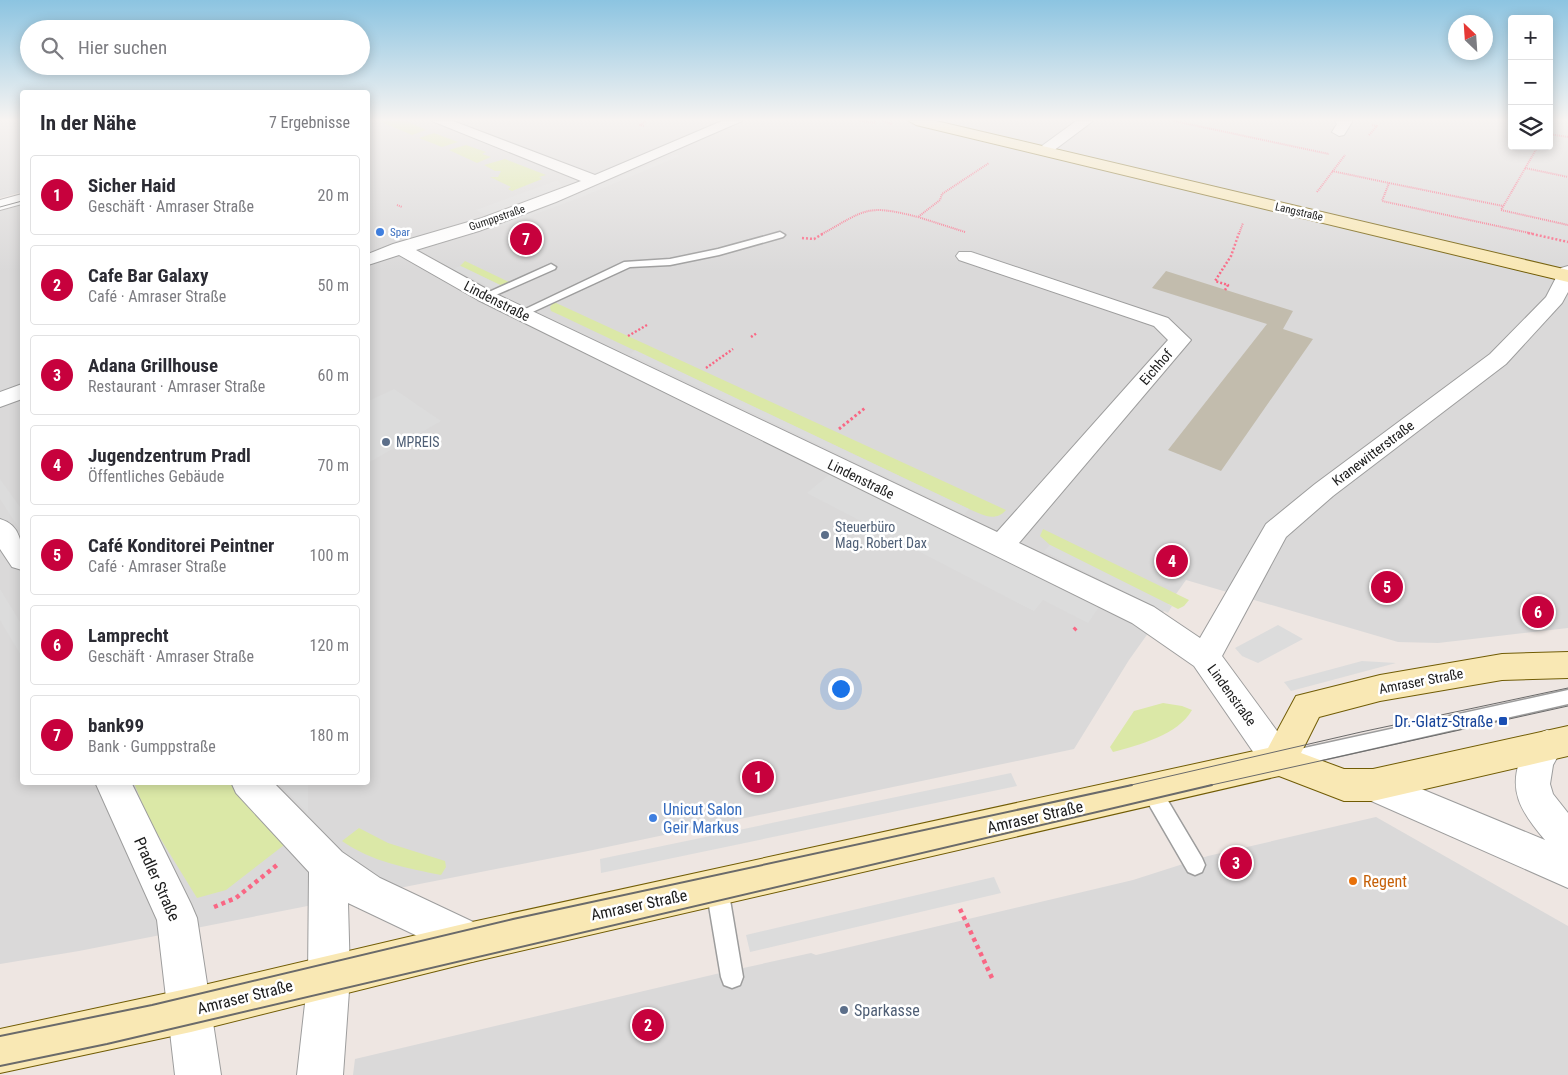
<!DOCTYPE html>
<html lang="de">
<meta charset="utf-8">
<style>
:root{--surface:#fff;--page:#f7f7f7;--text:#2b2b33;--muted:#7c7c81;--line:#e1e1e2;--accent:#c7013d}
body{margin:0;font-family:"Roboto Condensed",sans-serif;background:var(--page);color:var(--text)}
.controls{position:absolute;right:15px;top:15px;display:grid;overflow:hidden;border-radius:5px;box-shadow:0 2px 12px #0003}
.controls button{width:45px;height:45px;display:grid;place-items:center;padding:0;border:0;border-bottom:1px solid var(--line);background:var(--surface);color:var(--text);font:25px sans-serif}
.compass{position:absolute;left:1448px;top:15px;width:45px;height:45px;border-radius:50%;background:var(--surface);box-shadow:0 2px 12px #0003;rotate:335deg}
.you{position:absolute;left:840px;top:688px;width:18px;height:18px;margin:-12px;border:4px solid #fff;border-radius:50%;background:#1a73e8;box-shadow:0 0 0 8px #1a73e833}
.badge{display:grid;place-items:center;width:32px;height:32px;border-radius:50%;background:var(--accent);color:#fff;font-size:16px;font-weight:700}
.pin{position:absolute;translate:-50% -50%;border:2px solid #fff;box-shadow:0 1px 5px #0006}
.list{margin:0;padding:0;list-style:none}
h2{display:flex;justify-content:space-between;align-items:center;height:65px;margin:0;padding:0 20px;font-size:21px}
h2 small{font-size:16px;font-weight:400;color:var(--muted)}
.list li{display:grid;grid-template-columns:32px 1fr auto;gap:15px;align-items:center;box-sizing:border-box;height:80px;margin:0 10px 10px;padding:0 10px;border:1px solid var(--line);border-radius:5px}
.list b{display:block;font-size:19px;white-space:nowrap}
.list p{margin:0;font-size:16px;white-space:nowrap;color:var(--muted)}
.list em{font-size:16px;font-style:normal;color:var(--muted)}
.icon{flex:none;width:28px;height:28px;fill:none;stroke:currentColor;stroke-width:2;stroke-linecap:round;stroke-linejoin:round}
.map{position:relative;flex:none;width:1568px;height:1075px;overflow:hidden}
.search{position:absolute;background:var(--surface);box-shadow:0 2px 12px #0003;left:20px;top:20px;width:350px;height:55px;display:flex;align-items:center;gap:12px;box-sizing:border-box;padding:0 18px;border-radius:28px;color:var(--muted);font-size:19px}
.panel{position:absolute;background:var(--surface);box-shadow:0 2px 12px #0003;left:20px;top:90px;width:350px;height:695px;border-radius:5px}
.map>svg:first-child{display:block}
.residential{fill:#dad9d9}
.construction{fill:#c2bcad}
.grass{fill:#dbe8a7}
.parking{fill:#dcdcdc}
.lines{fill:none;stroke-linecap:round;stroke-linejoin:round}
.lane-casing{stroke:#9d9d9d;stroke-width:3}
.street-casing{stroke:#9d9d9d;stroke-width:2}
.secondary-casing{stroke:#715c05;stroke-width:2}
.path-far4{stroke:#f96784;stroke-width:2;stroke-dasharray:1 1;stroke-linecap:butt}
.path-far3{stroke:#f96784;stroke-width:2.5;stroke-dasharray:2 2;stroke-linecap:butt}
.path-far2{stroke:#f96784;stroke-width:3;stroke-dasharray:2.5 2.5;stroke-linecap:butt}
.path-far1{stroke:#f96784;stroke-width:4;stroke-dasharray:3 3;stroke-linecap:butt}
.path{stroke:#f96784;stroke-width:4.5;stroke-dasharray:4 4;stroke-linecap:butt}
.lane{fill:#fff;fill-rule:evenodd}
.street{fill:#fff;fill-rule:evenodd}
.secondary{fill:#f9e8b4;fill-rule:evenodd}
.tram-far1{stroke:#6a6a6a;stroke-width:1}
.tram{stroke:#6a6a6a;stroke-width:2}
.shop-dot{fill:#3f7fe0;stroke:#fff;stroke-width:2}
.service-dot{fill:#5c6f8a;stroke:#fff;stroke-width:2}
.transit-dot{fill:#1a4fb4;stroke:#fff;stroke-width:2}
.food-dot{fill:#e8710a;stroke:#fff;stroke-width:2}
.labels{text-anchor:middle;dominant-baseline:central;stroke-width:5;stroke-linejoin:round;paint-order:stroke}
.far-street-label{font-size:11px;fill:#1c1c1c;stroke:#fff}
.far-shop-label{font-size:11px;fill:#366cbe;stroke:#fff;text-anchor:start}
.street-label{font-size:14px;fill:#1c1c1c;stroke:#fff}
.service-label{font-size:14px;fill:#4e5e75;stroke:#fff;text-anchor:start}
.near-transit-label{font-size:16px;fill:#164399;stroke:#fff;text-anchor:end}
.near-shop-label{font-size:16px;fill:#366cbe;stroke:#fff;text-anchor:start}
.near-street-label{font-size:16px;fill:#1c1c1c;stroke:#fff}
.near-food-label{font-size:16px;fill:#c56008;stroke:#fff;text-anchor:start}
.near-service-label{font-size:16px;fill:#4e5e75;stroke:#fff;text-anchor:start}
</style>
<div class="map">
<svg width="1568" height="1075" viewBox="0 0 1568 1075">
<rect width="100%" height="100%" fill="#eee6e2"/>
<path class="residential" d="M 0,121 L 22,121 L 22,192 L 0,198 Z
M 368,121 L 1512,121 L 1512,146 L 1549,146 L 1549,121 L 1568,121 L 1568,628 L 1438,643 L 1398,642 L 1186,580 L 1129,660 L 1074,749 L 588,851 L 79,951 L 0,964 L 0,211 L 22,205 L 22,782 L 368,782 Z
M 1376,817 L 1568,926 L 1568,1075 L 353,1075 L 355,1059 L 716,974 L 811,953 L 816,955 L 1133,880 L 1208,856 Z"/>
<path class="construction" d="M 1166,271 L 1293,311 L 1283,329 L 1313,339 L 1221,471 L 1168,450 L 1267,324 L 1152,288 Z"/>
<path class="grass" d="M 379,121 L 406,121 L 426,130 L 412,135 Z
M 434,133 L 458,142 L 442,147 L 419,138 Z
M 466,145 L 486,152 L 482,154 L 491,157 L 477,163 L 449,150 Z
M 505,159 L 546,175 L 539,177 L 542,179 L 512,191 L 508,189 L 511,187 L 490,177 L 498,177 L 501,171 L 495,171 L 484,165 Z
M 465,261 L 511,283 L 500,285 L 460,266 Z
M 554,302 L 1006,510 C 995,523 981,514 969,509 L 562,316 L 551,311 L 550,307 Z
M 1043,529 L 1189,600 L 1184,606 L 1178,609 L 1050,545 L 1040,536 Z
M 1163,703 L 1182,706 L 1192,710 C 1178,735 1139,745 1113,752 L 1110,747 L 1134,711 Z
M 134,783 L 232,783 L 288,842 L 226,890 L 197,898 L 149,820 Z
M 359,828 L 388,843 L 445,861 L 446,867 L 441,875 C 407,868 372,862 342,841 Z"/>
<path class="parking" d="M 677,154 L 680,156 L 584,196 L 495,229 L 490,227 Z
M 558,180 L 562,187 L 487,215 L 476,210 Z
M 460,266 L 463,267 L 500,285 L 492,288 L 453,269 Z
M 635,350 L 679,371 L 969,509 L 964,514 L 630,354 Z
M 394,389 L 441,421 L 368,463 L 368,401 Z
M 830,474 L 999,556 L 1099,607 L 1088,623 L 1043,600 L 1034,611 L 1018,603 L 807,493 Z
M 0,479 L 22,510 L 22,533 L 0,499 Z
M 1050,545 L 1172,606 L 1168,613 L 1044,551 Z
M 0,589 L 22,625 L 22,657 L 0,620 Z
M 1278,625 L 1303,639 L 1258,663 L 1242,656 L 1235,648 Z
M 1362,661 L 1396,663 L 1291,691 L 1284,682 Z
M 1011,773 L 1017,786 L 601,873 L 600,859 Z
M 278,783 L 308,783 L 308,813 Z
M 994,877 L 1001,893 L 750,952 L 746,935 Z"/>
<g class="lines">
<g class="lane-casing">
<path id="lane" d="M 780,232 L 785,235 L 783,237 L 719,255 L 670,265 L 630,267 L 526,315 L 518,315 L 517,313 L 624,262 L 670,259 L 718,249 Z
M 551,264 L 556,267 L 555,269 L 489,298 L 485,299 L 480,296 Z
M 1568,690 L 1568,704 L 1286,768 L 1279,766 L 1277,760 L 1279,754 L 1286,752 Z
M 1151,781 L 1158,784 L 1202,858 L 1205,865 L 1202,872 L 1195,875 L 1188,872 L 1144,796 L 1141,790 L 1144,784 Z
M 717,878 L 725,881 L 728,888 L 743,977 L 740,985 L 732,988 L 724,985 L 721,977 L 706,888 L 709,881 Z"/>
</g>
<g class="street-casing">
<path id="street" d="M 432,121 L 453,121 L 595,175 L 722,121 L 742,121 L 556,202 L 479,231 L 416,250 L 492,292 L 997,532 L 1168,340 L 1154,326 L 959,260 L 956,256 L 959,252 L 971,252 L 1168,318 L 1191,340 L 1019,543 L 1154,607 L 1200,638 L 1266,524 L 1315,484 L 1490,354 L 1546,297 L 1561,268 L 1568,266 L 1568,292 L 1562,303 L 1506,364 L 1333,496 L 1286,537 L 1222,656 L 1291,750 L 1296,761 L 1291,772 L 1279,776 L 1267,772 L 1194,666 L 1132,623 L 478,300 L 399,255 L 368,265 L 368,254 L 393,244 L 482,218 L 581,181 Z
M 1076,121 L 1093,121 L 1049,154 L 1039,154 L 1037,151 L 1039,148 Z
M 1335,121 L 1352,121 L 1352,122 L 1344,135 L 1339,136 L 1332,132 L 1337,124 Z
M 22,194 L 22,204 L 0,210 L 0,200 Z
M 22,384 L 22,399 L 0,407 L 0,392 Z
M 0,519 C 24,526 22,549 22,570 L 12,567 L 0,549 Z
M 1547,730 L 1559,734 L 1564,745 L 1553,765 L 1550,784 L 1553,794 L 1568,813 L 1568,888 L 1360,796 L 1355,785 L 1360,774 L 1373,769 L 1545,840 C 1521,812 1506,789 1523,753 C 1529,741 1534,735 1547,730 Z
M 95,782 L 131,782 L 191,904 L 197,918 L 221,1075 L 175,1075 L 157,920 Z
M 231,782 L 273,782 L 342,852 L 380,878 L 486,928 L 492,942 L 486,956 L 472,962 L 348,903 L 350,977 L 343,1075 L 297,1075 L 308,977 L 309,872 L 236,793 Z"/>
</g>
<g class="secondary-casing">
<path id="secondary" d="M 909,121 L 936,121 L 1568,270 L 1568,282 L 916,125 Z
M 1568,652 L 1568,678 L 1502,680 L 1380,701 L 1319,717 L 1301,753 L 1344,769 L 1373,769 L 1568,726 L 1568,756 L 1373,801 L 1344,801 L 1279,776 L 472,962 L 191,1032 L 0,1073 L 0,1029 L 191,988 L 472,922 L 1268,748 L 1296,696 L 1380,675 L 1502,654 Z"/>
</g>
<path class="path-far4" d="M 860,121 L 876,123
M 883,121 L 892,124
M 1174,121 L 1329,154
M 644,126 L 640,125 L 646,121
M 1549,134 L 1568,137
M 1369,135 L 1377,126 L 1371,125
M 1538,146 L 1501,210 L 1568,225
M 1525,168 L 1568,177
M 1332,171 L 1389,183 L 1382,201 L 1534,234
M 1389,183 L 1503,206
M 1317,192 L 1345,155
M 397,205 L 402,207
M 965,232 L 918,217 L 940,200 L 942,194 L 989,163
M 822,234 C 867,209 866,204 918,217
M 1239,234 L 1243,223"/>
<path class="path-far3" d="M 1528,233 L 1568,242
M 802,238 L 814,239 L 824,233
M 1225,290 L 1228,285 L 1215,281 L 1231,256 L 1239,233
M 628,336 L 647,325
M 751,337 L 757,333
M 706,368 L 733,349"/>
<path class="path-far2" d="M 839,429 L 865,408"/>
<path class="path-far1" d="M 1074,630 L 1078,626"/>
<path class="path" d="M 214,907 L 236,898 L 277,865
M 960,909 L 992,978"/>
<use href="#lane" class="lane"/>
<use href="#street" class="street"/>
<use href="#secondary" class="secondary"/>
<path class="tram-far1" d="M 0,207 L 22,201
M 1127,786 L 1361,732 L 1568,688
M 1207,786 L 1568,706"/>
<path class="tram" d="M 0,1036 L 152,1005 L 513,919 L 1132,785
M 0,1066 L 107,1044 L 1212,785"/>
</g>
<linearGradient id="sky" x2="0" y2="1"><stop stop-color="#8cc4e1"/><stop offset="0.44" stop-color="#f7f4f2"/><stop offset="1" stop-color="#f7f4f2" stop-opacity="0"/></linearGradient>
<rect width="1568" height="272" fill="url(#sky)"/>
<g class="shop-dot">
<circle cx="380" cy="232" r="5"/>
<circle cx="653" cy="818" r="5"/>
</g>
<g class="service-dot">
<circle cx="386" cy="442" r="5"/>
<circle cx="825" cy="535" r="5"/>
<circle cx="844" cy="1010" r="5"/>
</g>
<rect class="transit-dot" x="1498" y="716" width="10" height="10" rx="2.5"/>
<circle class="food-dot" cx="1353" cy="881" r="5"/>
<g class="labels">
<g class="far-street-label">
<text transform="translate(1299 212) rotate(13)">Langstraße</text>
<text transform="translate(497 218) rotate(-19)">Gumppstraße</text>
</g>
<g class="far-shop-label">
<text x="390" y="232">Spar</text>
</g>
<g class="street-label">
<text transform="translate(497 301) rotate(27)">Lindenstraße</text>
<text transform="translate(1156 367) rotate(-49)">Eichhof</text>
<text transform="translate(1373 453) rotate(-37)">Kranewitterstraße</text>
<text transform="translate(861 479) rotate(26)">Lindenstraße</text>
<text transform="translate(1421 681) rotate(-11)">Amraser Straße</text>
<text transform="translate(1232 695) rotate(54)">Lindenstraße</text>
</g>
<g class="service-label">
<text x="396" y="442">MPREIS</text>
<text x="835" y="527">Steuerbüro<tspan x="835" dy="16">Mag. Robert Dax</tspan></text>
</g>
<g class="near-transit-label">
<text x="1493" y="721">Dr.-Glatz-Straße</text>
</g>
<g class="near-shop-label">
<text x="663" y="809">Unicut Salon<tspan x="663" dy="18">Geir Markus</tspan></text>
</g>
<g class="near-street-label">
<text transform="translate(1035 817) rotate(-13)">Amraser Straße</text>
<text transform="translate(157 879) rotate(66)">Pradler Straße</text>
<text transform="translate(639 905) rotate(-12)">Amraser Straße</text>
<text transform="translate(245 997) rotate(-14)">Amraser Straße</text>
</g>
<g class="near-food-label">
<text x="1363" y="881">Regent</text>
</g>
<g class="near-service-label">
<text x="854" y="1010">Sparkasse</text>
</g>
</g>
</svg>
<div class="controls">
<button>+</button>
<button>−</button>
<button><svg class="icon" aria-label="layers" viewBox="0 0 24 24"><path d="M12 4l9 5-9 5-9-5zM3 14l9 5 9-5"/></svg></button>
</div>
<svg class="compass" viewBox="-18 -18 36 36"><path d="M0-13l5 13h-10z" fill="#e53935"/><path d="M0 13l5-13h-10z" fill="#7c7c81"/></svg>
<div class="you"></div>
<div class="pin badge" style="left:758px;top:777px">1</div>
<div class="pin badge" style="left:648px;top:1025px">2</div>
<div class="pin badge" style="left:1236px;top:863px">3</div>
<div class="pin badge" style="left:1172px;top:561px">4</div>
<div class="pin badge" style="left:1387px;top:587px">5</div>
<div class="pin badge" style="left:1538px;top:612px">6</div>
<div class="pin badge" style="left:526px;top:239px">7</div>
<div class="search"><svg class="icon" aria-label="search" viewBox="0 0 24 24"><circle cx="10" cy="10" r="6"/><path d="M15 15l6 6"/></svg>Hier suchen</div>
<section class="panel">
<h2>In der Nähe<small>7 Ergebnisse</small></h2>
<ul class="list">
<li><span class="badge">1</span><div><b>Sicher Haid</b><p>Geschäft · Amraser Straße</p></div><em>20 m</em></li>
<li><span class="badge">2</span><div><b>Cafe Bar Galaxy</b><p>Café · Amraser Straße</p></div><em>50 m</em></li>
<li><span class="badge">3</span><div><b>Adana Grillhouse</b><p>Restaurant · Amraser Straße</p></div><em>60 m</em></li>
<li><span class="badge">4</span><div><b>Jugendzentrum Pradl</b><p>Öffentliches Gebäude</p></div><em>70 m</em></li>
<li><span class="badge">5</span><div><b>Café Konditorei Peintner</b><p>Café · Amraser Straße</p></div><em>100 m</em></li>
<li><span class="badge">6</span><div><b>Lamprecht</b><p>Geschäft · Amraser Straße</p></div><em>120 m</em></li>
<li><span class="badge">7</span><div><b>bank99</b><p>Bank · Gumppstraße</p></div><em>180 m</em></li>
</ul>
</section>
</div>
